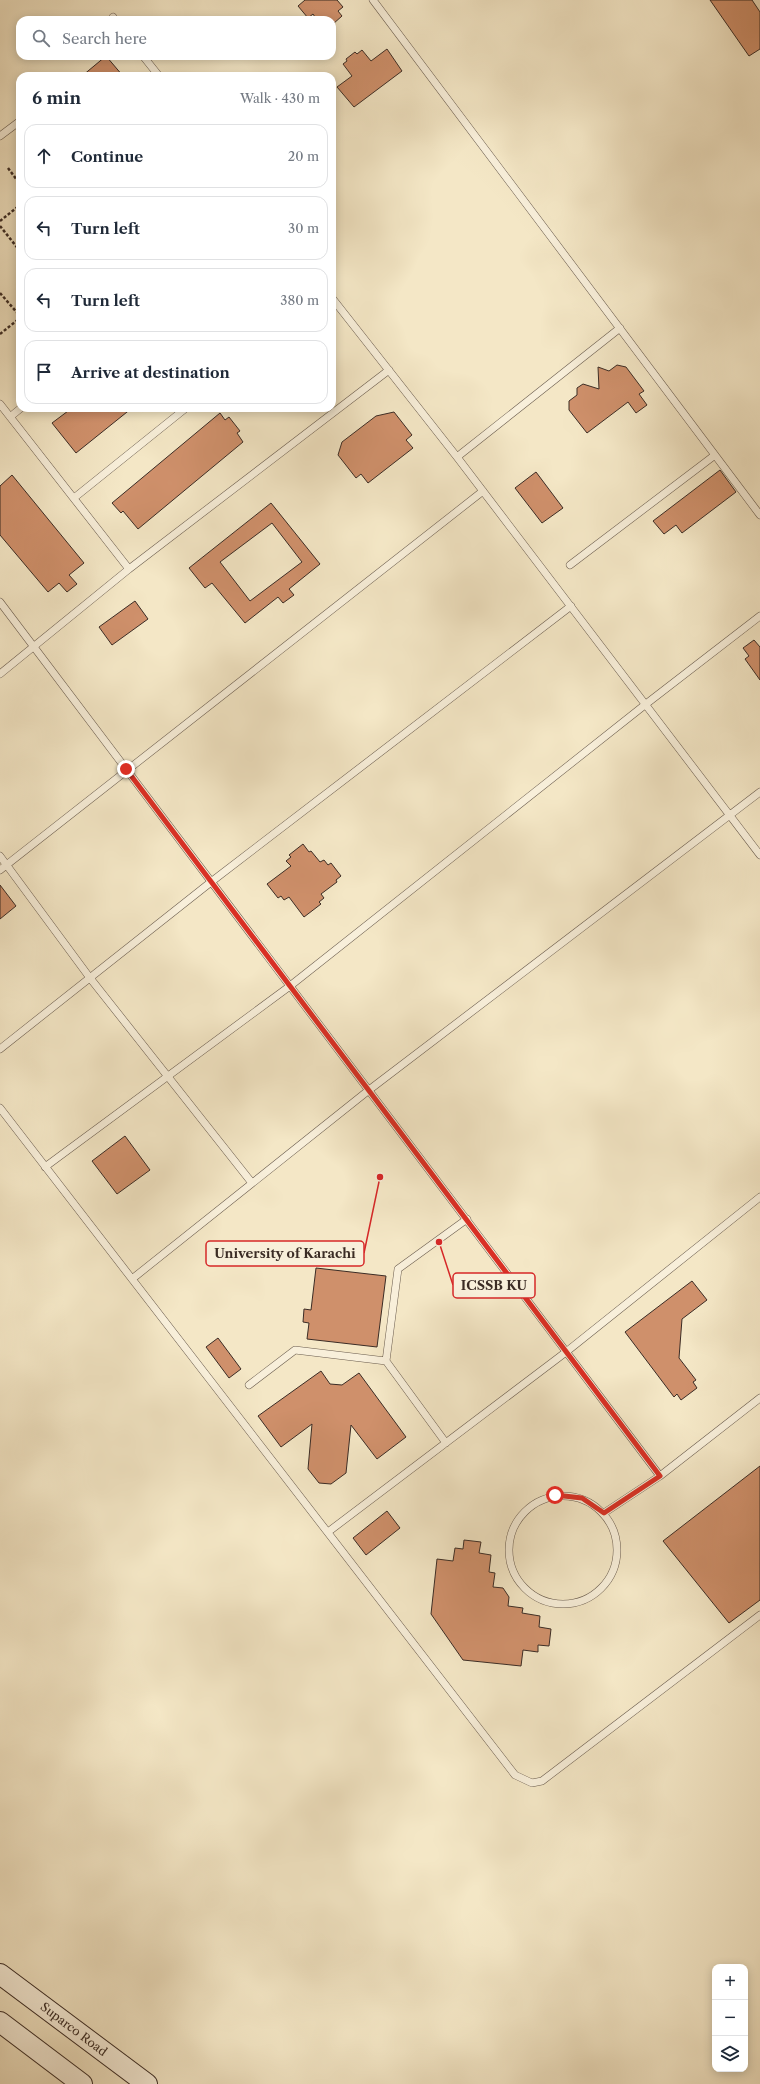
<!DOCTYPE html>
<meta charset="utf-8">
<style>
:root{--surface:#fff;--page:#f2f2f3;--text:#1f2937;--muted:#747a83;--line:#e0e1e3}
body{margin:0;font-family:"Libre Caslon Text",serif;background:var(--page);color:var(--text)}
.controls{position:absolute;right:12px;bottom:12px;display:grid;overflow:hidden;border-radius:8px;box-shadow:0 2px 10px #0003}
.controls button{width:36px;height:36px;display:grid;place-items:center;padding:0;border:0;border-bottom:1px solid var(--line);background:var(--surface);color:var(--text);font:20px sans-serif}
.stop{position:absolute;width:12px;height:12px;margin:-9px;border:3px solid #d93025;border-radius:50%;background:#fff}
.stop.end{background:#d93025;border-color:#fff;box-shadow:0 1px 4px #0008}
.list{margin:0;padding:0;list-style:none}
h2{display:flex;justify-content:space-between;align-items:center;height:52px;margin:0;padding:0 16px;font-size:17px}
h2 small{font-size:13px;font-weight:400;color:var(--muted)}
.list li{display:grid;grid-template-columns:26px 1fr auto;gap:12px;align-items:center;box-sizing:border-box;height:64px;margin:0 8px 8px;padding:0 8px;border:1px solid var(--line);border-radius:12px}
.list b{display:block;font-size:15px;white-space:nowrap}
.list em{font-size:13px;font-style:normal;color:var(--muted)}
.icon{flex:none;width:22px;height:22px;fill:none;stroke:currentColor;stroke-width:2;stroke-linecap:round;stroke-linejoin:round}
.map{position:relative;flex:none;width:760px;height:2084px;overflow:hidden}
.search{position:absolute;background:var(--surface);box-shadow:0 2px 10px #0003;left:16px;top:16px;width:320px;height:44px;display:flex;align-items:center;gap:10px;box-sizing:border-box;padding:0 14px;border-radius:12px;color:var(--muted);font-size:15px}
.panel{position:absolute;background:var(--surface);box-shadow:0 2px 10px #0003;left:16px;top:72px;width:320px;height:340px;border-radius:12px}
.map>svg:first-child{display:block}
.building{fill:#cf906b;stroke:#3b2c25;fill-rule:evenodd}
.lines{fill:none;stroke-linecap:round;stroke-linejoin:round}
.service-casing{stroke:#695b4d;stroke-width:8}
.secondary-casing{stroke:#3b2c25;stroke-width:22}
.path{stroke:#3b2c25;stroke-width:2.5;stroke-dasharray:3 2;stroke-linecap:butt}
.service{stroke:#f8efda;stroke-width:7}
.secondary{stroke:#f8efda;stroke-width:20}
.route{stroke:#d93025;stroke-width:5}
.labels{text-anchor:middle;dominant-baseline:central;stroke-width:3.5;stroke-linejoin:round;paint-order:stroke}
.street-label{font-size:12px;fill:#3b2c25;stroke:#f8efda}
.leader{fill:none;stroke:#d62828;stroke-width:1.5}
.callout-dot{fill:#d62828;stroke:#f8efda;stroke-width:1.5}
.callout{fill:#f8efda;stroke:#d62828;stroke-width:1.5}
.callout-label{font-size:13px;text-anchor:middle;font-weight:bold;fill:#3b2c25}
</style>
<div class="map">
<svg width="760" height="2084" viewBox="0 0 760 2084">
<rect width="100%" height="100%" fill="#f4e7c6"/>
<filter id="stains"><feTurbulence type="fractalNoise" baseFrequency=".005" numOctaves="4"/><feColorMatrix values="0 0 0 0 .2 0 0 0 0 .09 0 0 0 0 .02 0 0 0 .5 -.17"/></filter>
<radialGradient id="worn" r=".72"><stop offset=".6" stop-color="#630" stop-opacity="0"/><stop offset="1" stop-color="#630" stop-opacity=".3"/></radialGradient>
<path class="building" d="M 305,0 L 337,0 L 343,7 L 338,11 L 342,16 L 333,24 L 332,20 L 317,20 L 313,14 L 308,18 L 298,6 Z
M 710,0 L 752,0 L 760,12 L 760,49 L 749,56 Z
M 387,49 L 402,71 L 354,107 L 337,87 L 352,76 L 343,64 L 347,61 L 346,59 L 355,52 L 357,54 L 362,50 L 371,61 Z
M 106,56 L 123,76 L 82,76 Z
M 617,365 L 626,367 L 644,391 L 639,394 L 647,405 L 636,413 L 628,402 L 587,433 L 569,410 L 569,401 L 577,395 L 577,388 L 583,384 L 599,389 L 598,367 L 609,371 Z
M 72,408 L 132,408 L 76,453 L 52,423 Z
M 394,412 L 412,435 L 406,440 L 413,448 L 368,483 L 361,474 L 356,478 L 338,455 L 342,442 L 376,416 Z
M 220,413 L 225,420 L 229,417 L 240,431 L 237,433 L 243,442 L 138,529 L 123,511 L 121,513 L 112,503 Z
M 720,470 L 736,492 L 682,533 L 676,525 L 664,534 L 653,521 Z
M 536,472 L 563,508 L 542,523 L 515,488 Z
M 12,475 L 84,563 L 69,575 L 77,584 L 67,592 L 59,583 L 48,592 L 0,535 L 0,486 Z
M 271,503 L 320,564 L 289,589 L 294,595 L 283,603 L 278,597 L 245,623 L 212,583 L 205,588 L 189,568 ZM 272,523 L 302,562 L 250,601 L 220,562 Z
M 135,601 L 148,619 L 112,645 L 99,627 Z
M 754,640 L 760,647 L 760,680 L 745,659 L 749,656 L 743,648 Z
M 303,844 L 309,852 L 311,851 L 320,862 L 324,860 L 328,865 L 331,863 L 341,876 L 336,880 L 337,882 L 321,894 L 324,898 L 319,902 L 321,904 L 304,917 L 289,897 L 284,900 L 281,896 L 278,898 L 267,884 L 291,866 L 286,861 L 291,857 L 289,855 Z
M 0,885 L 16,906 L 0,919 Z
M 125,1136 L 150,1170 L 117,1194 L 92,1161 Z
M 316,1268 L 386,1276 L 377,1347 L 307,1339 L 309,1323 L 303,1322 L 304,1309 L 311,1310 Z
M 692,1281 L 707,1300 L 682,1319 L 679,1358 L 696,1380 L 693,1382 L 697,1388 L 681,1400 L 677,1394 L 674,1397 L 625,1332 Z
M 218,1338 L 241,1369 L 229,1378 L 206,1347 Z
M 321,1371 L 330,1384 L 342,1385 L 359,1373 L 406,1437 L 377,1459 L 351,1425 L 346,1473 L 331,1484 L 319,1483 L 308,1469 L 312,1424 L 281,1447 L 258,1416 Z
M 760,1466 L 760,1600 L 729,1623 L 663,1541 Z
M 387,1511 L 400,1528 L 366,1555 L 353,1538 Z
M 464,1540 L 481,1542 L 479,1553 L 491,1555 L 489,1572 L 495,1573 L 493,1587 L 503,1588 L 509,1597 L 508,1606 L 523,1608 L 522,1613 L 540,1616 L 539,1627 L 551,1629 L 549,1646 L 538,1645 L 538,1652 L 523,1650 L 521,1666 L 463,1660 L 431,1614 L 437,1559 L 453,1561 L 455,1548 L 463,1549 Z"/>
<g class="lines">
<g class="service-casing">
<path id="service" d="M 373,0 L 760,515
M 113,17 L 115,20
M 143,56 L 159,76
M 0,136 L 20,121
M 332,298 L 457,457 L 760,855
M 0,404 L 129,569
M 10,417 L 21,408
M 457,457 L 620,328
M 74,498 L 186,408
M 570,565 L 715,455
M 0,602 L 660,1476
M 0,674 L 129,569 L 389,370
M 0,856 L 90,978 L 252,1183
M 0,870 L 483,491
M 0,1049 L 211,882 L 571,606
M 0,1108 L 515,1775 L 532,1783 L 542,1781 L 760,1615
M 45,1167 L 290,986 L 646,704 L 760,616
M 132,1279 L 369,1090 L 760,792
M 249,1385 L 295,1350 L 386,1361
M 446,1443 L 386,1361 L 398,1269 L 467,1219
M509 1550a54 54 0 1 1 108 0a54 54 0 1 1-108 0Z
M 604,1513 L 660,1476 L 760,1398
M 328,1532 L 566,1352 L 760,1197"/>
</g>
<g class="secondary-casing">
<path id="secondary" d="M 0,1974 L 147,2084
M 0,2022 L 82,2084"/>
</g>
<path class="path" d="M 8,168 L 20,184
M 0,221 L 20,205
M 0,226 L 20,251
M 0,293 L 20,316
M 0,334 L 20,318"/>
<use href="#service" class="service"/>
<use href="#secondary" class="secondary"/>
</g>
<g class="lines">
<path class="route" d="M 126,769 L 660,1476 L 604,1513 L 582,1498 L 555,1495"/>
</g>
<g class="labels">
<g class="street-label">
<text transform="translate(74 2029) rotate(37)">Suparco Road</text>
</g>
</g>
<path class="leader" d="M380 1177L364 1253M439 1242L453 1285"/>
<g class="callout-dot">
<circle cx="380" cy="1177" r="4"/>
<circle cx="439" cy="1242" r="4"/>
</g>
<g class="callout">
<rect x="206" y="1241" width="158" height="25" rx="4"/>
<rect x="453" y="1273" width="82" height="25" rx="4"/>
</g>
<g class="callout-label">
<text x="285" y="1258">University of Karachi</text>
<text x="494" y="1290">ICSSB KU</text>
</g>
<rect width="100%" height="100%" filter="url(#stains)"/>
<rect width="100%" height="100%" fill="url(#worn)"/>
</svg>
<div class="controls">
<button>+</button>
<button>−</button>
<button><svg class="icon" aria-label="layers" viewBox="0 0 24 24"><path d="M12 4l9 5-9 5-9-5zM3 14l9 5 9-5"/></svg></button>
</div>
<div class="stop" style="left:555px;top:1495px"></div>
<div class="stop end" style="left:126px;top:769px"></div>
<div class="search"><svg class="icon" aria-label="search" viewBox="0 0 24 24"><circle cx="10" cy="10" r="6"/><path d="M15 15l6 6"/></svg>Search here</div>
<section class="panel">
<h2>6 min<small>Walk · 430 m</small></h2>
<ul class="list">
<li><svg class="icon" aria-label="ahead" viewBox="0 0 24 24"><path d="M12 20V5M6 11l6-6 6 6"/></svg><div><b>Continue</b></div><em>20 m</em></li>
<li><svg class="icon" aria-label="left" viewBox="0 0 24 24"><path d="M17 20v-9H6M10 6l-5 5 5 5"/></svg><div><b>Turn left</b></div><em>30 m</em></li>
<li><svg class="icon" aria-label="left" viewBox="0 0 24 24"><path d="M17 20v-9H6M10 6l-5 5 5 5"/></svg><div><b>Turn left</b></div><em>380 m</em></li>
<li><svg class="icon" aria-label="arrive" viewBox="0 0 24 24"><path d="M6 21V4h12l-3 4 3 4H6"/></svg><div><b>Arrive at destination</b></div></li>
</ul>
</section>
</div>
